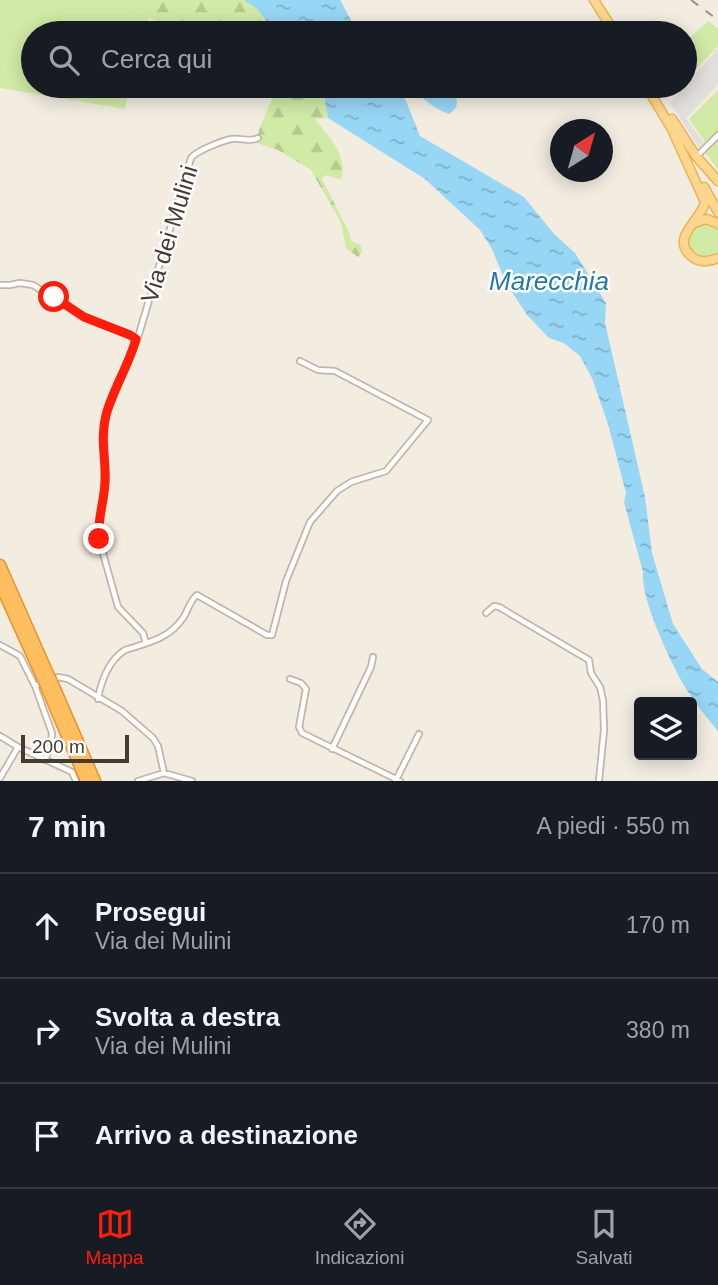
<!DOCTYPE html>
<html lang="it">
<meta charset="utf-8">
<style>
:root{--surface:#171b24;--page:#242831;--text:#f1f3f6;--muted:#9ea1a6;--line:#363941;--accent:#ff1e0c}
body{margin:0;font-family:Helvetica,sans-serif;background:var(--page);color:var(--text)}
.controls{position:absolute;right:21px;bottom:21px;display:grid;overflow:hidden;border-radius:7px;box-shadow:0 4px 18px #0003}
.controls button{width:63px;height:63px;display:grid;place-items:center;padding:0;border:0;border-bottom:2px solid var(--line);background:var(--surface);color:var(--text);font:35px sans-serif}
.compass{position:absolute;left:550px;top:119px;width:63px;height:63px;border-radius:50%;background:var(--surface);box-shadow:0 4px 18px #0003;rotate:37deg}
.scale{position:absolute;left:21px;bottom:18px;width:108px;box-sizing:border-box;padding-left:7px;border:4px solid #443b32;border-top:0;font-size:19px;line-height:24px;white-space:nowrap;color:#443b32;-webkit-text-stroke:5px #fff;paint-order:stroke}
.stop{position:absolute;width:21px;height:21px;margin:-16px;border:5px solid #ff1e0c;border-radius:50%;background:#fff}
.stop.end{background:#ff1e0c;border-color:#fff;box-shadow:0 2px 7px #0008}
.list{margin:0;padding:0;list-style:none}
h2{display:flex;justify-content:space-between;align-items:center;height:91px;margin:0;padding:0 28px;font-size:30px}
h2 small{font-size:23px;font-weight:400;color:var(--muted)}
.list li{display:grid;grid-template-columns:46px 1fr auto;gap:21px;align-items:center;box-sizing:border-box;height:105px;padding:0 28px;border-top:2px solid var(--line)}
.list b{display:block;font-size:26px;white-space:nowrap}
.list p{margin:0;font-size:23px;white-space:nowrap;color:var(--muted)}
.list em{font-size:23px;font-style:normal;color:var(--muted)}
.icon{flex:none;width:38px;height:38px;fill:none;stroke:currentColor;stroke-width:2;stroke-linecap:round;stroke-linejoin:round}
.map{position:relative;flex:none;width:718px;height:781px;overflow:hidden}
.search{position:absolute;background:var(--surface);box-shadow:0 4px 18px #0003;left:21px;right:21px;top:21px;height:77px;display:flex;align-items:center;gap:18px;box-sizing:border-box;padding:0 24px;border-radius:38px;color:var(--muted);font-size:26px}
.sheet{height:406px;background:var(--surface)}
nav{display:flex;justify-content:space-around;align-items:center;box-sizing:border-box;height:98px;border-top:2px solid var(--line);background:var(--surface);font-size:19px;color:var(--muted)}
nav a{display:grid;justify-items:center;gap:4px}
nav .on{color:var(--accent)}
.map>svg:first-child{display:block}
.grass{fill:#d1eaa6}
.forest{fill:url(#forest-firs)}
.parking{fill:#e2dedb}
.water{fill:url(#water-ripples)}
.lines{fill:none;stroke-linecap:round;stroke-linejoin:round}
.street-casing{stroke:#c1b6a7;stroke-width:8}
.primary-casing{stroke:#ecb356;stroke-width:11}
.highway-casing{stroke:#e89226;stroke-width:13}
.street{stroke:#fff;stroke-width:4.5}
.primary{stroke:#ffd68e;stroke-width:8}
.highway{stroke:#ffbe60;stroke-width:10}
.rail{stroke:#939393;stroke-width:2;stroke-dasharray:9 9;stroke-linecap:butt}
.highway-bridge-casing{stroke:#e89226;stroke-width:13;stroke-linecap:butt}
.highway-bridge{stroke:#ffbe60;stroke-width:10}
.route{stroke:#ff1e0c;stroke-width:9}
.labels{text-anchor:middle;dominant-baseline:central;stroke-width:5;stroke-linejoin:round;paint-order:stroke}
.street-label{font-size:24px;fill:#443b32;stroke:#fff}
.water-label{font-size:26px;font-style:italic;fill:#2378a6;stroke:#fff}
</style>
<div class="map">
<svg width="718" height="781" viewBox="0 0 718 781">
<defs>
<pattern id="forest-firs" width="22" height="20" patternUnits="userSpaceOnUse" patternTransform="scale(1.75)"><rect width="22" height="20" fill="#d1eaa6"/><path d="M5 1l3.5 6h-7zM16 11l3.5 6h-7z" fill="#b5ca8f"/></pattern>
<pattern id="water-ripples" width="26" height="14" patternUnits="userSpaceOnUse" patternTransform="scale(1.75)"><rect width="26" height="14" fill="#98d6f5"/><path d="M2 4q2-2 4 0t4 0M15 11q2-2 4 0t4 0" fill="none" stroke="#7eafc7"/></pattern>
</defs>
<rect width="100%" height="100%" fill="#f2ece1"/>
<path class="grass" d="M 0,0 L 123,0 L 149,17 L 143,33 L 33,33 L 33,86 L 130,86 L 125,109 L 0,88 Z
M 708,21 L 718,29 L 718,46 L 685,81 L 685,42 Z
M 718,90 L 718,130 L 705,142 L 689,119 Z
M 718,139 L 718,170 L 705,152 Z
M 706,221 L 718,226 L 718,255 C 703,260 694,258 687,243 L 691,228 Z"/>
<path class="forest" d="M 123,0 L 244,0 L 257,9 L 276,33 L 173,33 Z
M 274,86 L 322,86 L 328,118 L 315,119 C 330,139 348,154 341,180 L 326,175 L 322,179 L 349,232 L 351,241 L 361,245 L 362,252 L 358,257 L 346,248 L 341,223 L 311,170 L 278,150 L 257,143 L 259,130 L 275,91 Z"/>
<path class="parking" d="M 718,48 L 718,85 L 686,118 L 705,145 L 700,149 L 670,103 Z"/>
<path class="water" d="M 244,0 L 340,0 L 358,33 L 276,33 L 257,9 Z
M 322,86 L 396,86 L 406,101 L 420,136 L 524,197 L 554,234 L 575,253 L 606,303 L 605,323 L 645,497 L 652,553 L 673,624 L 702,669 L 718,682 L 718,731 C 708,719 697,706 688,692 C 673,668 640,599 643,572 L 624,502 L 626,493 L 608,424 L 592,378 L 580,356 L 564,343 L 549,338 L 527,315 L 506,283 L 492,249 L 480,230 L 425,179 L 328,118 Z
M 419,86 L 446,86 C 456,94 463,105 449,114 C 437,110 427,102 418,94 Z"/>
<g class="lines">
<g class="street-casing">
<path id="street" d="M 697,156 L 718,135
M 0,285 L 10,285 L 20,283 L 33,285 L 84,317 L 130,335 L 136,339
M 486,613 L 494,606 L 499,607 L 589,660 L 591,673 L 600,687 L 603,700 L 604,730 L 599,781
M 146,643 L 143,633 L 118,607 L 99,539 L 99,521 L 106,479 L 103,440 L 106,415 L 139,334 L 191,158 C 196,151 222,141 231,139 C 241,137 249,143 258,138
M 0,645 L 20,656 L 35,686 L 52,733 L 51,745 L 45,760
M 53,679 L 58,677 L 68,679 L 122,711 L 153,738 L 158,746 L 164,773
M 290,679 L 301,683 L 306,689 L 299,727 L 302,733 L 400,781
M 35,686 L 45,682
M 98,699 C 101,681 109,660 125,650 C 147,643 169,639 183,618 C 188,611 190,600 197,595 L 267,635 L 272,635 L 286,581 L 310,522 L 337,491 L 351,482 L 386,471 L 428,420 L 335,371 L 318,370 L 300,361
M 0,736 L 18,747 L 72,772 L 76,781
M 332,749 L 371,667 L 373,657
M 0,778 L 18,747
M 396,780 L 419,734
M 138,781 L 164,773 L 192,781"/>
</g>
<g class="primary-casing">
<path id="primary" d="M 594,0 L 615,33
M 646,86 L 676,136
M 672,119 L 696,156 L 718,181
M 674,134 L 705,202 C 702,220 670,237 691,256 C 699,263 709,262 718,258
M 704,187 L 718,212
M 694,223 L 707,219 L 718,224"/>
</g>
<g class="highway-casing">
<path id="highway" d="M 0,565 L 49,676
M 0,584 L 43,679
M 52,682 L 95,781
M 46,686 L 86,781"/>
</g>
<use href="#street" class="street"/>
<use href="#primary" class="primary"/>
<use href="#highway" class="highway"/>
<path class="rail" d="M 691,0 L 718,20"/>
<g class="highway-bridge-casing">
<path id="highway-bridge" d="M 49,676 L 52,682
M 43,679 L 46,686"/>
</g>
<use href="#highway-bridge" class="highway-bridge"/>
</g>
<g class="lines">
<path class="route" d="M 54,297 L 84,317 L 130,335 L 136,339 C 129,365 113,389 106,415 C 100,438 106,458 105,480 C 105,500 97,519 99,539"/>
</g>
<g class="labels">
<g class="street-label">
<text transform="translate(169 234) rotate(-73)">Via dei Mulini</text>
</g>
<g class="water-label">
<text x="549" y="281">Marecchia</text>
</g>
</g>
</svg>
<div class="controls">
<button><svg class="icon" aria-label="layers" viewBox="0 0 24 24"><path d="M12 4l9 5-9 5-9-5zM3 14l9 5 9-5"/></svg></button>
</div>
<svg class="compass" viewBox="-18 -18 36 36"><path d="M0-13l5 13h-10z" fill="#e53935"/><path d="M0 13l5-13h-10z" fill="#9ea1a6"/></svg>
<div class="scale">200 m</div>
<div class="stop" style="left:54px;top:297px"></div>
<div class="stop end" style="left:99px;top:539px"></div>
<div class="search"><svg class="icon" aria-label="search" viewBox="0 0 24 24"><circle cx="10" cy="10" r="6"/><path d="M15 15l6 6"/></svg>Cerca qui</div>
</div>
<section class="sheet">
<h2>7 min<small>A piedi · 550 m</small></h2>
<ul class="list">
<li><svg class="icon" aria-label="ahead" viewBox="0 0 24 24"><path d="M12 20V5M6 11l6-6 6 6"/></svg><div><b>Prosegui</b><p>Via dei Mulini</p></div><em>170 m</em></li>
<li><svg class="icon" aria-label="right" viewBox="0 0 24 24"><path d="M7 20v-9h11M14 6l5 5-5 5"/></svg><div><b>Svolta a destra</b><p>Via dei Mulini</p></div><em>380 m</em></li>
<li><svg class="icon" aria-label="arrive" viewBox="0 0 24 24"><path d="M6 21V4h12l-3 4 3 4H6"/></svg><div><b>Arrivo a destinazione</b></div></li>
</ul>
</section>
<nav>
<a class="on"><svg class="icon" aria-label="map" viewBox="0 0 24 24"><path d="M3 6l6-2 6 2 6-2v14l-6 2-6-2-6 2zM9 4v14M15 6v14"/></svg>Mappa</a>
<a><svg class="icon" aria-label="directions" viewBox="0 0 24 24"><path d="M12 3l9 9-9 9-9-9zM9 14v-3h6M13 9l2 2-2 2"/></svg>Indicazioni</a>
<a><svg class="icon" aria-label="saved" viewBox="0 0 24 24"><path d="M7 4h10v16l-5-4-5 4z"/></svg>Salvati</a>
</nav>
